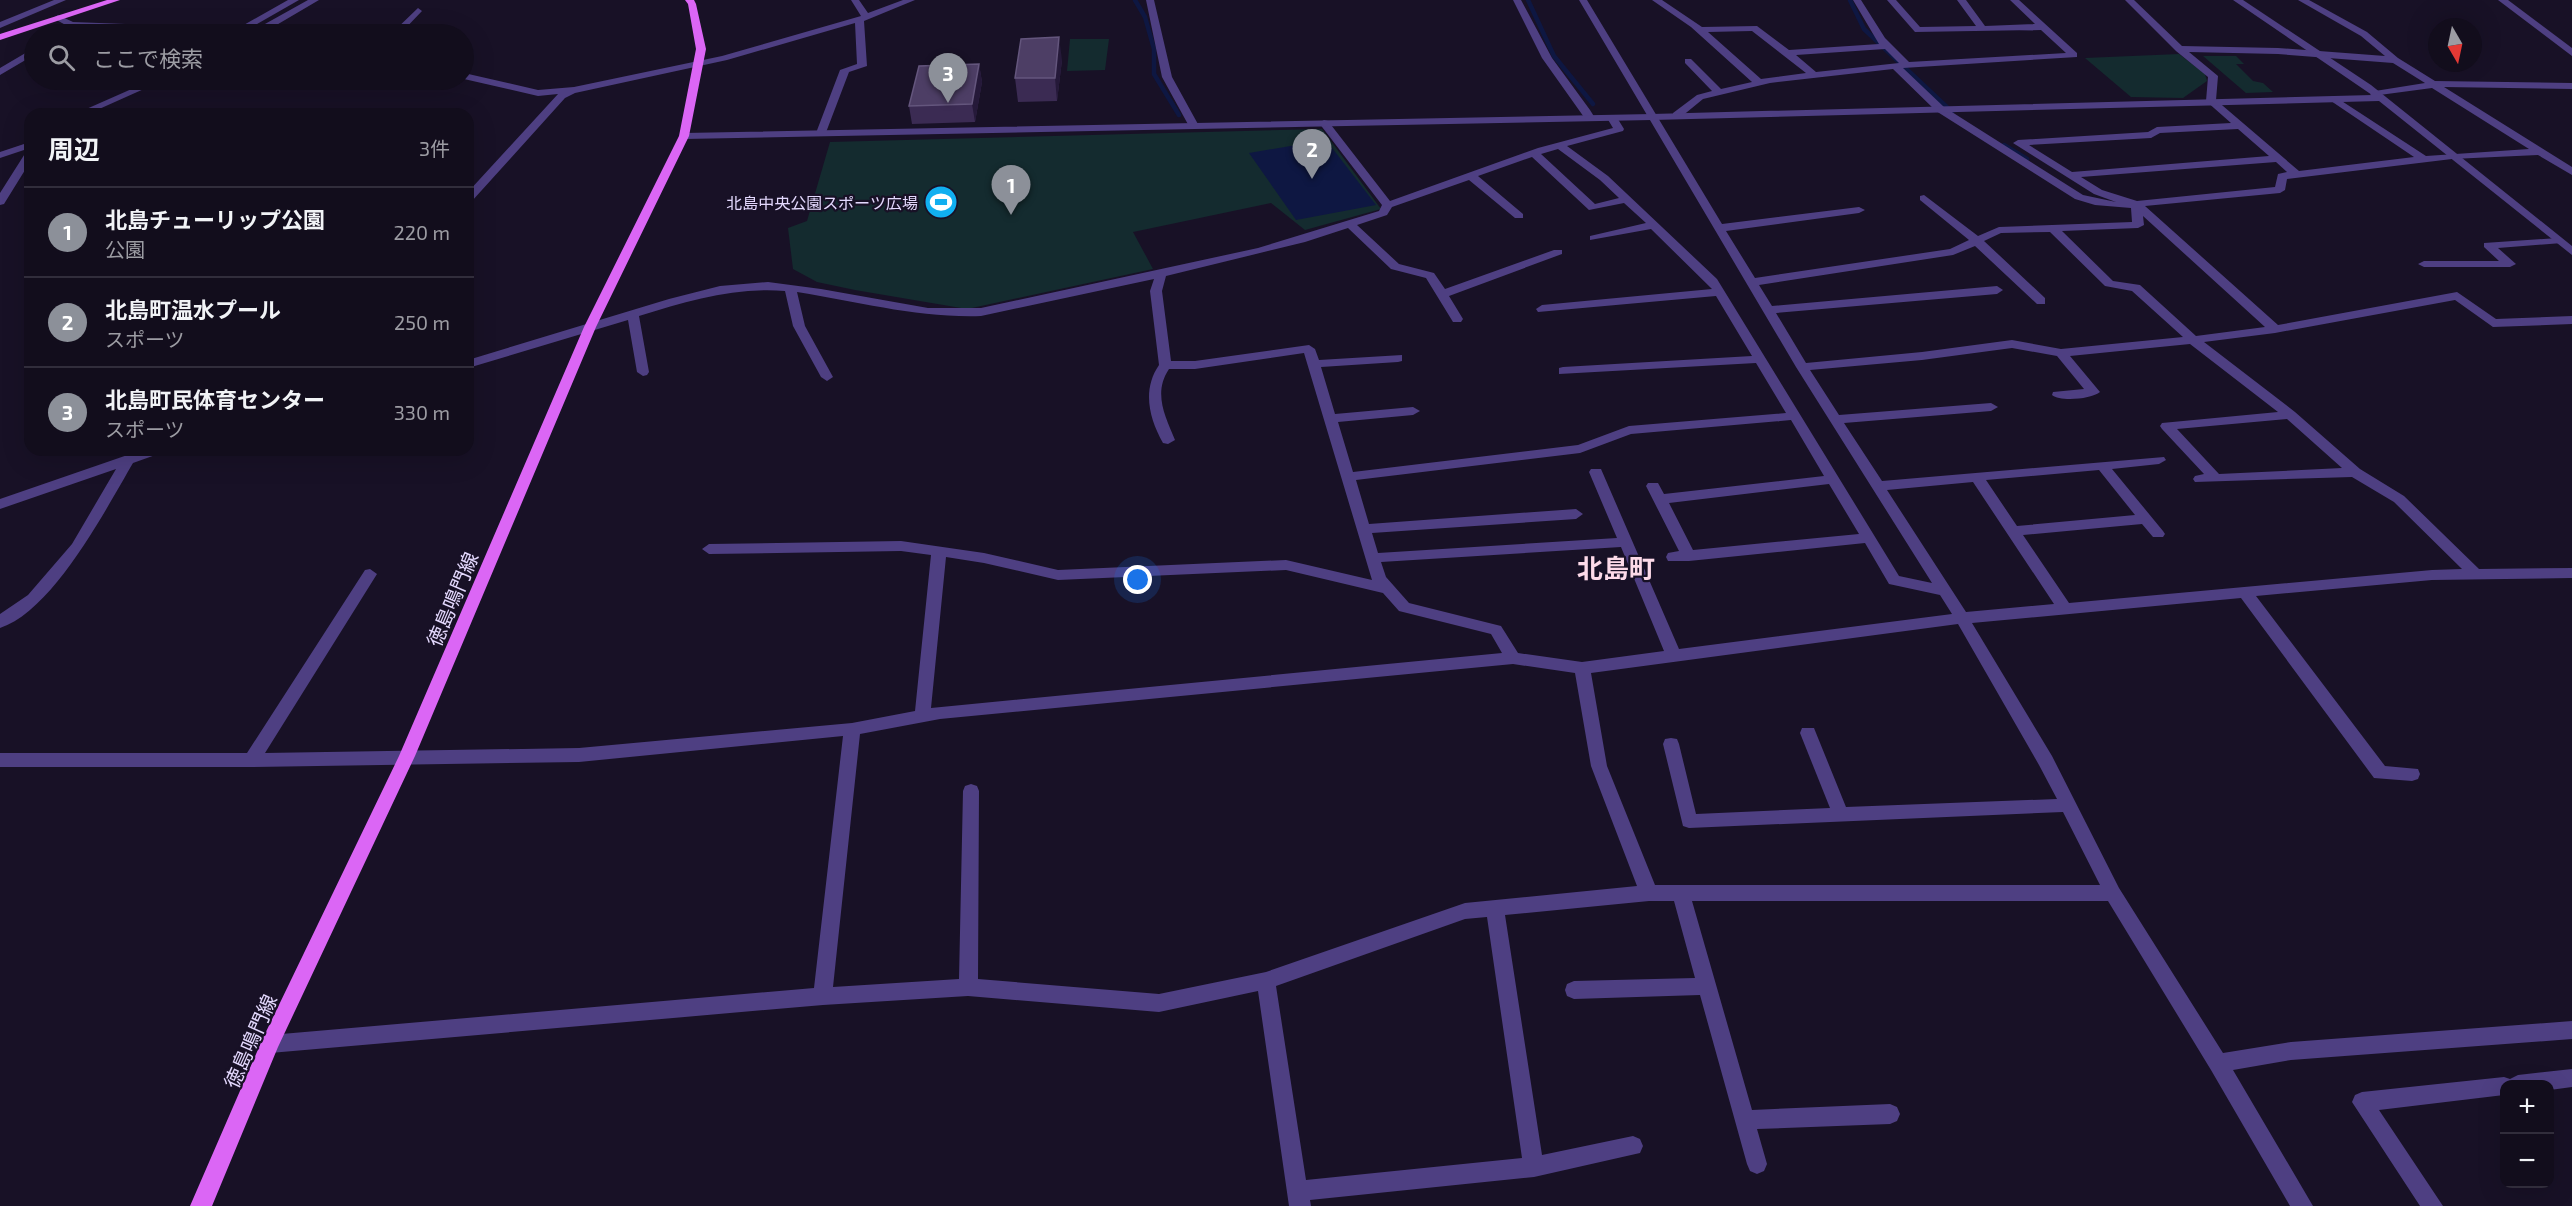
<!DOCTYPE html>
<html lang="ja">
<meta charset="utf-8">
<style>
:root{--surface:#120d1c;--page:#1b1625;--text:#f1f3f6;--muted:#9c9ca3;--line:#312d3b;--accent:#8c9099}
body{margin:0;font-family:"Exo 2","Noto Sans JP",sans-serif;background:var(--page);color:var(--text)}
.controls{position:absolute;right:18px;bottom:18px;display:grid;overflow:hidden;border-radius:12px;box-shadow:0 6px 24px #0002}
.controls button{width:54px;height:54px;display:grid;place-items:center;padding:0;border:0;border-bottom:2px solid var(--line);background:var(--surface);color:var(--text);font:30px sans-serif}
.compass{position:absolute;left:2428px;top:18px;width:54px;height:54px;border-radius:50%;background:var(--surface);box-shadow:0 6px 24px #0002;rotate:171deg}
.you{position:absolute;left:1138px;top:580px;width:21px;height:21px;margin:-15px;border:4px solid #fff;border-radius:50%;background:#1a73e8;box-shadow:0 0 0 9px #1a73e833}
.badge{display:grid;place-items:center;width:39px;height:39px;border-radius:50%;background:var(--accent);color:#fff;font-size:20px;font-weight:700}
.pin{position:absolute;translate:-50% -50px;filter:drop-shadow(0 2px 3px #0008)}
.pin::after{content:'';position:absolute;top:32px;width:21px;height:18px;background:inherit;clip-path:polygon(0 0,100% 0,50% 100%)}
.list{margin:0;padding:0;list-style:none}
h2{display:flex;justify-content:space-between;align-items:center;height:78px;margin:0;padding:0 24px;font-size:26px}
h2 small{font-size:20px;font-weight:400;color:var(--muted)}
.list li{display:grid;grid-template-columns:39px 1fr auto;gap:18px;align-items:center;box-sizing:border-box;height:90px;padding:0 24px;border-top:2px solid var(--line)}
.list b{display:block;font-size:22px;white-space:nowrap}
.list p{margin:0;font-size:20px;white-space:nowrap;color:var(--muted)}
.list em{font-size:20px;font-style:normal;color:var(--muted)}
.icon{flex:none;width:33px;height:33px;fill:none;stroke:currentColor;stroke-width:2;stroke-linecap:round;stroke-linejoin:round}
.map{position:relative;flex:none;width:2572px;height:1206px;overflow:hidden}
.search{position:absolute;background:var(--surface);box-shadow:0 6px 24px #0002;left:24px;top:24px;width:450px;height:66px;display:flex;align-items:center;gap:15px;box-sizing:border-box;padding:0 21px;border-radius:33px;color:var(--muted);font-size:22px}
.panel{position:absolute;background:var(--surface);box-shadow:0 6px 24px #0002;left:24px;top:108px;width:450px;height:348px;border-radius:18px}
.map>svg:first-child{display:block}
.green{fill:#142b2f}
.water{fill:#0e1742}
.lines{fill:none;stroke-linecap:round;stroke-linejoin:round}
.stream{stroke:#0e1742;stroke-width:4.5}
.minor{fill:#4e3f82;fill-rule:evenodd}
.tertiary{fill:#4e3f82;fill-rule:evenodd}
.primary{fill:#db66f5;fill-rule:evenodd}
.wall{fill:#3b2b53}
.shaded-wall{fill:#251939}
.building{fill:#4d3e65;stroke:#64567d;stroke-width:1.5}
.labels{text-anchor:middle;dominant-baseline:central;stroke-width:4.5;stroke-linejoin:round;paint-order:stroke}
.far-poi-label{font-size:16px;fill:#e3d8fd;stroke:#181126;text-anchor:end}
.street-label{font-size:20px;fill:#e3d8fd;stroke:#181126}
.district-label{font-size:26px;font-weight:bold;fill:#fddae9;stroke:#181126}
</style>
<div class="map">
<svg width="2572" height="1206" viewBox="0 0 2572 1206">
<rect width="100%" height="100%" fill="#181126"/>
<path class="green" d="M 1070,39 L 1109,39 L 1105,70 L 1067,71 Z
M 2179,54 L 2205,74 L 2207,81 L 2183,98 L 2131,97 L 2085,58 Z
M 2203,56 L 2236,56 L 2244,64 L 2236,64 L 2253,81 L 2263,83 L 2273,92 L 2246,93 Z
M 1322,129 L 1381,209 L 1305,230 L 1271,203 L 1133,232 L 1153,269 L 967,309 L 855,290 L 817,282 L 793,269 L 788,228 L 807,221 L 830,142 Z"/>
<path class="water" d="M 1326,140 L 1376,205 L 1296,220 L 1249,153 Z"/>
<g class="lines">
<path class="stream" d="M 1135,0 L 1145,17 L 1154,49 L 1154,74 L 1179,115
M 1528,0 L 1554,56 L 1593,104
M 1850,0 L 1864,29 L 1952,112
M 2004,145 L 2027,159"/>
<path class="minor" d="M 54,0 L 66,0 L 0,28 L 0,22 Z
M 308,0 L 319,0 L 268,30 L 282,32 L 283,34 L 71,28 L 53,18 L 58,15 L 73,22 L 256,29 Z
M 851,0 L 859,0 L 868,13 L 903,0 L 915,0 L 864,21 L 867,66 L 849,72 L 825,135 L 816,133 L 840,70 L 857,64 L 855,23 L 727,60 L 575,93 L 565,98 L 472,201 L 468,202 L 468,192 L 558,94 L 538,96 L 464,79 L 464,73 L 538,90 L 574,87 L 722,56 L 861,16 Z
M 1146,0 L 1154,0 L 1172,77 L 1199,126 L 1198,128 L 1190,128 L 1162,77 Z
M 1513,0 L 1521,0 L 1552,58 L 1590,110 L 1595,118 L 1594,120 L 1586,120 L 1542,58 Z
M 1579,0 L 1587,0 L 1722,224 L 1859,207 L 1865,210 L 1859,213 L 1726,231 L 1755,278 L 1950,249 L 1969,240 L 1920,200 L 1920,196 L 1924,195 L 1978,236 L 1999,227 L 2132,222 L 2131,208 L 2095,205 L 2075,199 L 1936,111 L 1893,69 L 1770,83 L 1703,99 L 1681,117 L 1673,117 L 1673,113 L 1697,95 L 1712,91 L 1685,63 L 1685,59 L 1691,59 L 1721,89 L 1752,82 L 1691,27 L 1652,0 L 1662,0 L 1702,27 L 1757,26 L 1789,50 L 1879,44 L 1853,0 L 1861,0 L 1885,38 L 1909,62 L 2066,53 L 2041,30 L 1915,32 L 1887,0 L 1896,0 L 1920,27 L 1976,26 L 1957,0 L 1966,0 L 1985,26 L 2035,24 L 2010,0 L 2019,0 L 2077,53 L 2077,57 L 1903,68 L 1944,107 L 2083,195 L 2116,202 L 2094,194 L 2013,143 L 2018,140 L 2148,132 L 2157,127 L 2231,123 L 2206,101 L 2208,77 L 2176,51 L 2125,0 L 2134,0 L 2182,46 L 2278,48 L 2385,56 L 2361,36 L 2298,0 L 2309,0 L 2367,32 L 2398,58 L 2435,81 L 2572,83 L 2572,89 L 2444,87 L 2572,167 L 2572,175 L 2538,155 L 2452,159 L 2287,179 L 2285,190 L 2280,193 L 2145,206 L 2278,325 L 2457,292 L 2496,319 L 2572,316 L 2572,324 L 2493,327 L 2455,300 L 2275,333 L 2204,342 L 2295,412 L 2360,469 L 2404,496 L 2479,569 L 2572,568 L 2572,578 L 2432,580 L 2256,596 L 2385,766 L 2418,769 L 2420,774 L 2418,779 L 2412,781 L 2374,778 L 2241,598 L 1972,623 L 2052,756 L 2119,888 L 2223,1053 L 2291,1042 L 2572,1021 L 2572,1039 L 2291,1060 L 2233,1070 L 2313,1206 L 2290,1206 L 2211,1070 L 2108,901 L 1692,901 L 1752,1110 L 1890,1104 L 1897,1107 L 1900,1114 L 1897,1121 L 1890,1124 L 1757,1129 L 1767,1164 L 1764,1171 L 1757,1174 L 1750,1171 L 1747,1164 L 1700,995 L 1574,999 L 1567,996 L 1565,990 L 1567,984 L 1574,981 L 1695,978 L 1674,901 L 1649,901 L 1505,915 L 1542,1155 L 1633,1136 L 1640,1139 L 1643,1146 L 1640,1153 L 1534,1177 L 1310,1200 L 1311,1206 L 1289,1206 L 1258,991 L 1159,1012 L 968,996 L 823,1005 L 270,1053 L 263,1050 L 260,1044 L 263,1038 L 270,1035 L 814,988 L 843,736 L 579,762 L 252,767 L 0,767 L 0,753 L 247,753 L 365,570 L 370,569 L 377,574 L 265,753 L 579,748 L 852,723 L 915,711 L 931,555 L 901,551 L 709,554 L 702,549 L 709,544 L 901,541 L 984,553 L 1058,570 L 1286,560 L 1372,580 L 1304,353 L 1195,369 L 1169,369 C 1153,393 1165,416 1175,440 L 1168,444 L 1163,443 C 1149,418 1142,390 1159,365 L 1150,291 L 1154,279 L 981,316 C 918,318 859,302 797,292 L 805,326 L 833,377 L 827,381 L 821,377 L 793,326 L 785,291 C 734,287 688,301 639,316 L 649,372 L 647,375 L 643,376 L 637,372 L 628,320 L 468,368 L 468,360 L 669,299 L 720,286 L 768,282 L 821,289 L 928,308 L 981,308 L 1258,248 L 1379,211 L 1382,205 L 1319,123 L 1324,120 L 1328,121 L 1390,201 L 1538,148 L 1613,128 L 1607,118 L 1616,116 L 1624,129 L 1623,131 L 1567,146 L 1608,176 L 1717,279 L 1899,576 L 1932,583 L 1796,367 ZM 1752,31 L 1806,73 L 1761,79 L 1708,32 ZM 1885,49 L 1899,63 L 1816,72 L 1796,55 ZM 2189,52 L 2278,54 L 2393,63 L 2425,83 L 2375,91 L 2370,94 L 2372,96 L 2432,88 L 2529,149 L 2426,156 L 2334,96 L 2331,97 L 2331,101 L 2414,157 L 2299,171 L 2216,100 L 2218,76 ZM 2238,129 L 2269,156 L 2072,172 L 2029,145 L 2151,138 L 2160,133 ZM 1558,149 L 1600,180 L 1619,198 L 1595,204 L 1541,154 ZM 1532,157 L 1589,210 L 1624,203 L 1646,223 L 1590,236 L 1590,240 L 1651,229 L 1712,289 L 1542,305 L 1536,309 L 1538,312 L 1716,296 L 1752,356 L 1563,367 L 1559,368 L 1559,374 L 1756,363 L 1786,413 L 1629,426 L 1578,445 L 1353,472 L 1338,422 L 1413,415 L 1420,411 L 1413,407 L 1335,414 L 1321,367 L 1398,362 L 1402,361 L 1402,355 L 1319,360 L 1315,349 L 1309,345 L 1195,361 L 1171,361 L 1162,291 L 1166,276 L 1305,242 L 1348,228 L 1391,269 L 1426,278 L 1453,322 L 1461,322 L 1463,319 L 1449,296 L 1562,254 L 1562,250 L 1554,250 L 1445,289 L 1434,273 L 1399,264 L 1357,225 L 1387,215 L 1392,207 L 1469,180 L 1515,218 L 1523,218 L 1523,214 L 1478,176 ZM 2276,162 L 2287,172 L 2278,174 L 2275,187 L 2137,201 L 2102,190 L 2081,177 ZM 2143,216 L 2265,327 L 2196,336 L 2140,285 L 2113,281 L 2062,231 L 2138,228 L 2144,225 ZM 2050,232 L 2105,286 L 2132,291 L 2183,337 L 2061,349 L 2012,340 L 1922,352 L 1806,363 L 1776,313 L 1997,294 L 2003,290 L 1997,286 L 1772,306 L 1759,285 L 1953,255 L 1975,246 L 2037,304 L 2045,304 L 2045,298 L 1984,241 L 2001,233 ZM 2190,344 L 2278,412 L 2162,423 L 2160,426 L 2162,429 L 2204,474 L 2195,476 L 2193,479 L 2195,482 L 2352,477 L 2394,502 L 2462,569 L 2432,570 L 2069,603 L 2023,535 L 2142,524 L 2153,537 L 2163,537 L 2165,534 L 2163,531 L 2112,469 L 2159,464 L 2166,460 L 2164,457 L 1882,481 L 1844,423 L 1991,411 L 1998,407 L 1991,403 L 1839,415 L 1810,370 L 1922,360 L 2012,348 L 2057,356 L 2084,389 L 2053,392 L 2052,395 C 2060,402 2092,399 2100,392 L 2070,356 ZM 2287,419 L 2342,468 L 2219,474 L 2177,429 ZM 1791,420 L 1824,476 L 1664,494 L 1658,483 L 1648,483 L 1646,486 L 1679,551 L 1668,553 L 1666,557 L 1668,561 L 1689,561 L 1865,543 L 1889,584 L 1940,595 L 1952,614 L 1679,649 L 1601,469 L 1591,469 L 1589,472 L 1617,538 L 1378,553 L 1372,533 L 1576,519 L 1583,514 L 1576,509 L 1369,524 L 1356,480 L 1580,453 L 1631,434 ZM 2099,470 L 2135,515 L 2017,526 L 1986,480 ZM 1973,482 L 2054,604 L 1966,612 L 1887,490 ZM 1829,484 L 1859,534 L 1693,550 L 1669,503 ZM 1621,547 L 1664,651 L 1582,662 L 1518,653 L 1501,626 L 1409,603 L 1386,577 L 1381,562 ZM 946,557 L 984,563 L 1058,580 L 1286,570 L 1383,593 L 1399,611 L 1491,634 L 1502,653 L 931,708 ZM 1958,624 L 2039,765 L 2057,799 L 1846,807 L 1816,733 L 1814,728 L 1802,728 L 1800,733 L 1830,808 L 1696,814 L 1679,744 L 1677,739 L 1671,738 L 1665,739 L 1663,744 L 1683,826 L 1689,828 L 2063,812 L 2100,885 L 1655,885 L 1607,766 L 1591,673 ZM 1513,664 L 1575,673 L 1591,766 L 1637,886 L 1465,903 L 1266,972 L 1159,994 L 978,979 L 979,791 L 977,786 L 971,784 L 965,786 L 963,791 L 959,979 L 833,987 L 860,734 L 940,719 ZM 1487,917 L 1522,1158 L 1306,1180 L 1276,986 L 1465,919 Z
M 2498,0 L 2508,0 L 2572,48 L 2572,56 Z
M 418,8 L 422,11 L 400,34 L 391,34 Z
M 34,48 L 34,55 L 0,75 L 0,68 Z
M 152,80 L 164,80 L 88,114 L 75,114 Z
M 30,142 L 30,148 L 0,158 L 0,152 Z
M 30,151 L 30,162 L 4,204 L 0,205 L 0,193 L 26,152 Z
M 2558,238 L 2564,241 L 2562,243 L 2498,248 L 2516,264 L 2510,267 L 2424,267 L 2418,264 L 2424,261 L 2499,261 L 2484,247 L 2484,243 Z
M 142,450 L 163,450 L 161,453 L 133,463 C 106,509 53,611 0,628 L 0,614 L 28,595 L 72,544 L 116,469 L 0,509 L 0,499 Z
M 2572,1069 L 2572,1087 L 2550,1090 L 2550,1084 L 2504,1084 L 2504,1095 L 2379,1110 L 2443,1206 L 2420,1206 L 2352,1102 L 2355,1095 L 2362,1092 L 2504,1077 L 2510,1079 L 2518,1075 Z"/>
<path class="tertiary" d="M 288,0 L 299,0 L 243,32 L 235,30 Z
M 2233,0 L 2243,0 L 2371,85 L 2572,246 L 2572,255 L 2379,101 L 1652,120 L 684,139 L 679,136 L 684,133 L 1652,114 L 2372,95 Z"/>
<path class="primary" d="M 107,0 L 120,0 L 0,40 L 0,34 Z
M 685,0 L 694,0 L 696,4 L 706,49 L 689,136 L 596,327 L 415,756 L 278,1047 L 212,1206 L 190,1206 L 263,1038 L 399,756 L 584,327 L 679,136 L 696,49 L 688,4 Z"/>
</g>
<path class="wall" d="M 1062,60 L 1057,101 L 1018,102 L 1015,78 Z
M 979,64 L 982,82 L 975,122 L 912,124 L 909,106 Z"/>
<path class="shaded-wall" d="M 1059,37 L 1062,60 L 1057,101 L 1055,78 Z
M 979,64 L 982,82 L 975,122 L 972,104 Z"/>
<path class="building" d="M 1059,37 L 1055,78 L 1015,78 L 1021,39 Z
M 979,64 L 972,104 L 909,106 L 919,66 Z"/>
<defs>
<g id="stadium-disc" transform="scale(1.725)"><circle r="9.5" fill="#11aff0" stroke="#181126"/><path d="M0-5a6.5 5 0 1 0 0 10a6.5 5 0 1 0 0-10ZM-3.5-1.8h7v3.6h-7Z" fill="#fff"/></g>
</defs>
<g fill-rule="evenodd">
<use href="#stadium-disc" x="941" y="202"/>
</g>
<g class="labels">
<g class="far-poi-label">
<text x="918" y="202">北島中央公園スポーツ広場</text>
</g>
<g class="street-label">
<text transform="translate(452 599) rotate(-67)">徳島鳴門線</text>
<text transform="translate(250 1041) rotate(-66)">徳島鳴門線</text>
</g>
<g class="district-label">
<text x="1616" y="567">北島町</text>
</g>
</g>
</svg>
<div class="controls">
<button>+</button>
<button>−</button>
</div>
<svg class="compass" viewBox="-18 -18 36 36"><path d="M0-13l5 13h-10z" fill="#e53935"/><path d="M0 13l5-13h-10z" fill="#9c9ca3"/></svg>
<div class="you"></div>
<div class="pin badge" style="left:1011px;top:215px">1</div>
<div class="pin badge" style="left:1312px;top:179px">2</div>
<div class="pin badge" style="left:948px;top:103px">3</div>
<div class="search"><svg class="icon" aria-label="search" viewBox="0 0 24 24"><circle cx="10" cy="10" r="6"/><path d="M15 15l6 6"/></svg>ここで検索</div>
<section class="panel">
<h2>周辺<small>3件</small></h2>
<ul class="list">
<li><span class="badge">1</span><div><b>北島チューリップ公園</b><p>公園</p></div><em>220 m</em></li>
<li><span class="badge">2</span><div><b>北島町温水プール</b><p>スポーツ</p></div><em>250 m</em></li>
<li><span class="badge">3</span><div><b>北島町民体育センター</b><p>スポーツ</p></div><em>330 m</em></li>
</ul>
</section>
</div>
